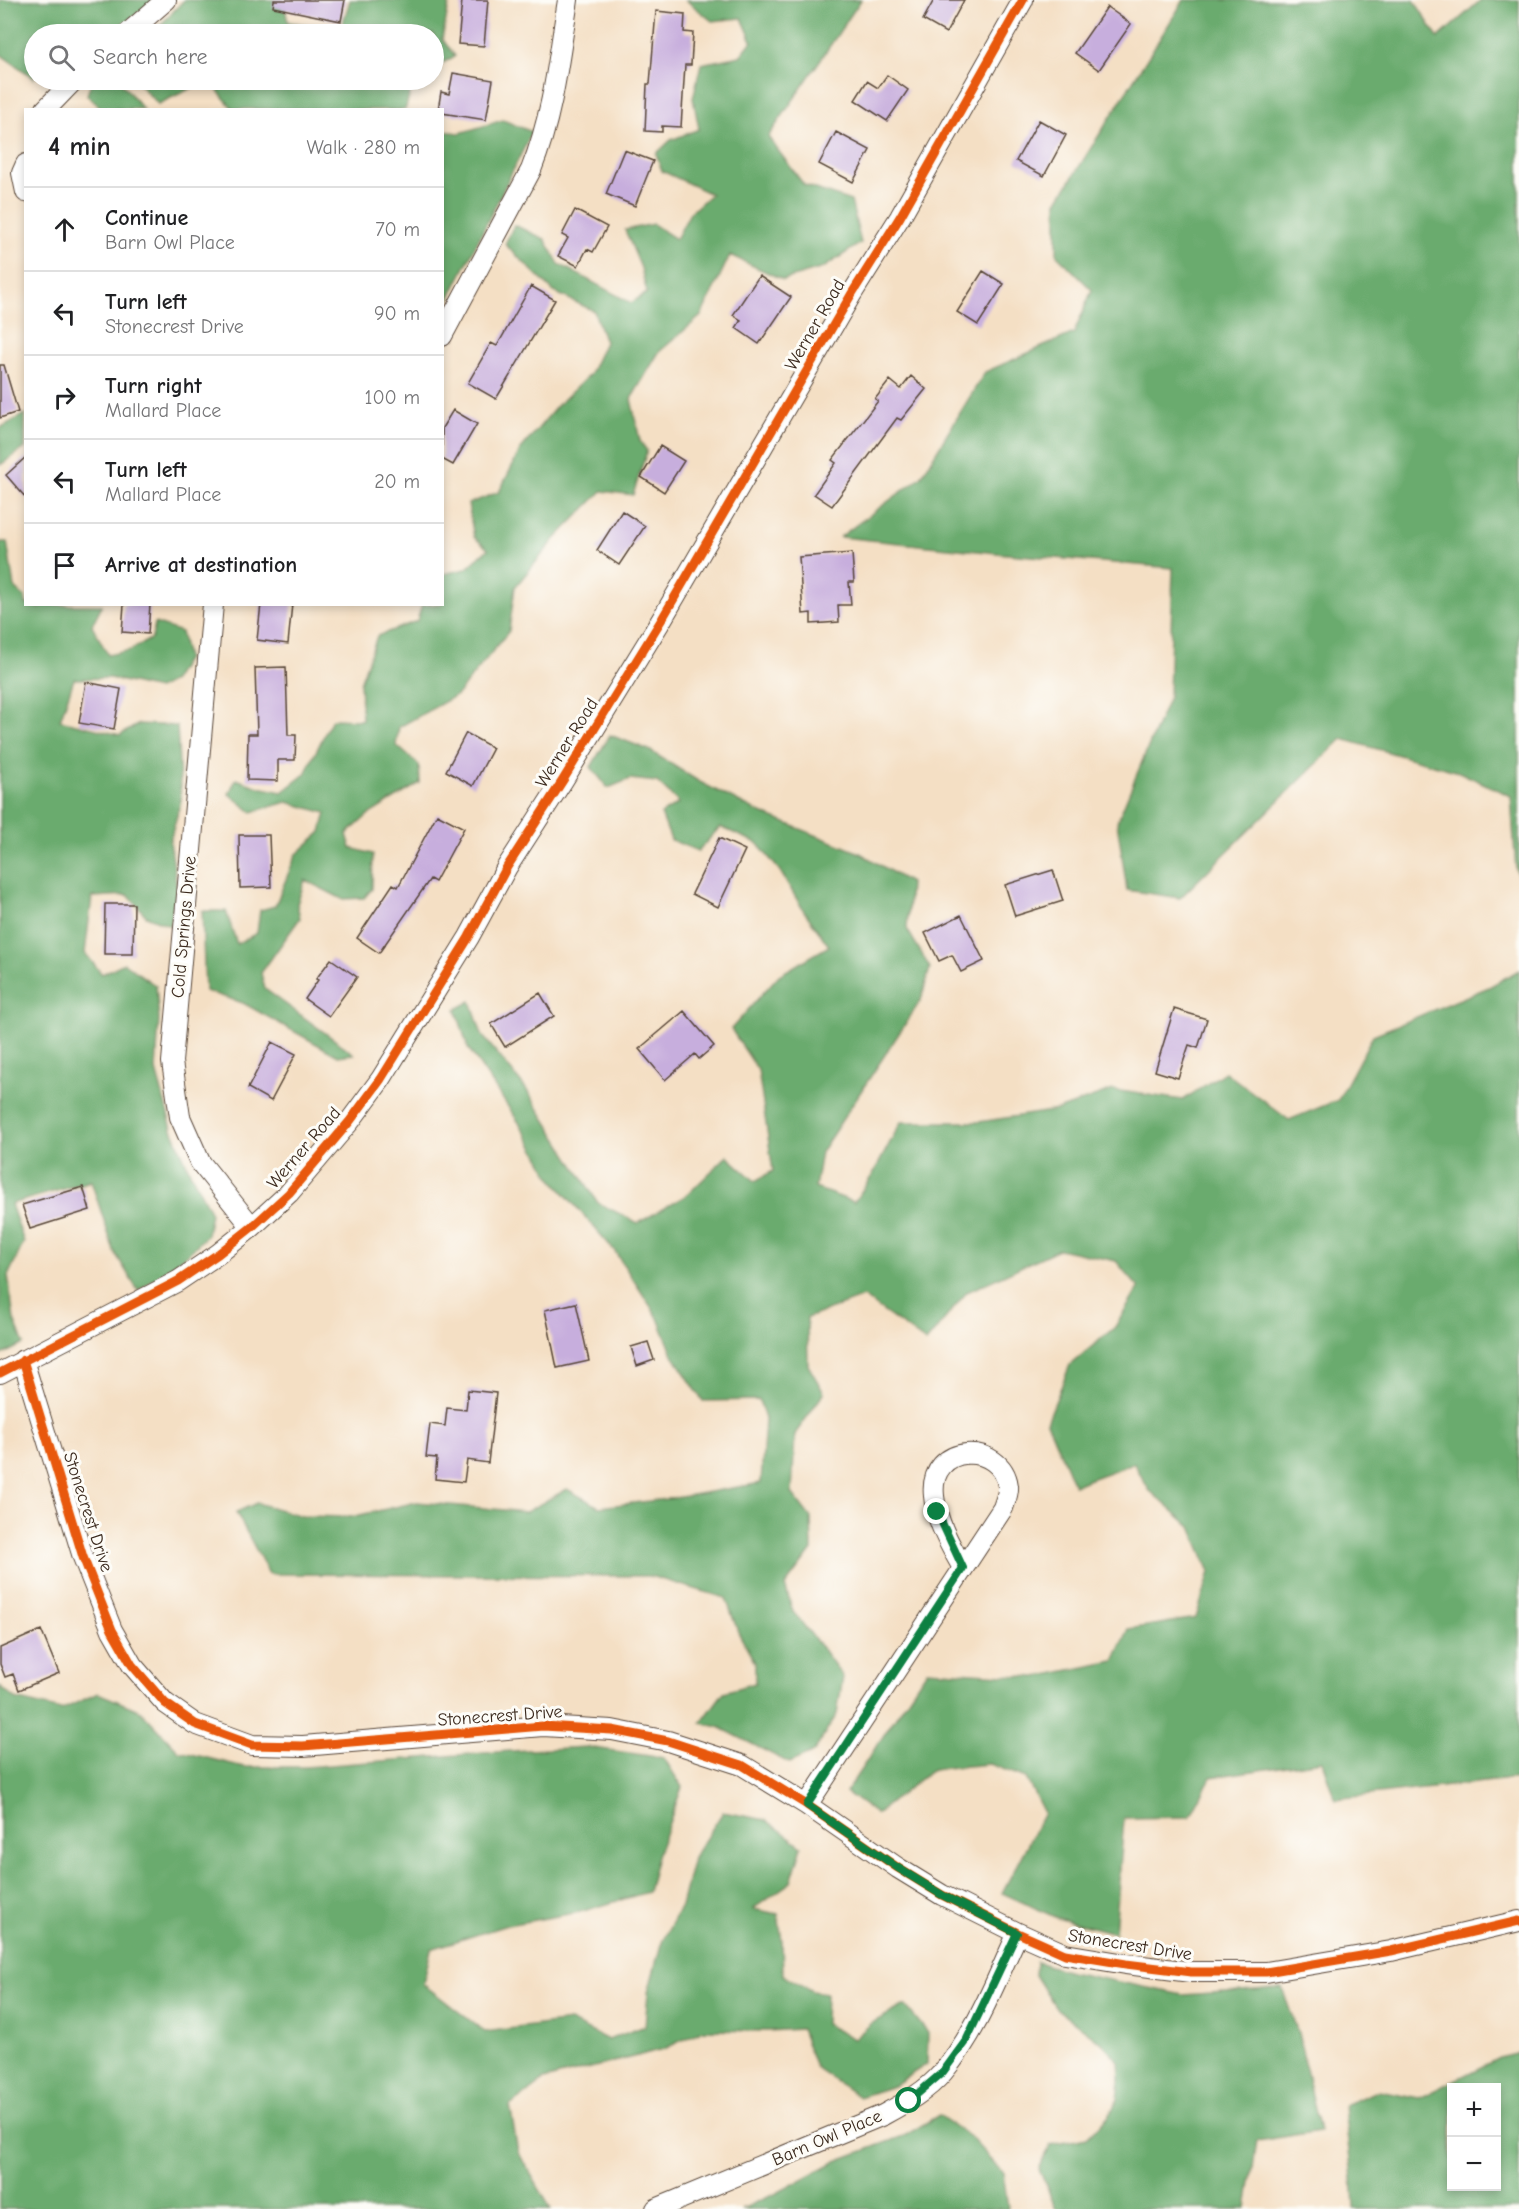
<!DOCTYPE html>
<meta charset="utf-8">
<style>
:root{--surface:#fff;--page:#f6f6f6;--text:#202124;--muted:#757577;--line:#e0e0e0}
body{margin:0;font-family:"Comic Neue",sans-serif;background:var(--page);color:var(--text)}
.controls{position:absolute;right:18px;bottom:18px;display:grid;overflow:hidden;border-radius:0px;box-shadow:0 3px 9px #0003}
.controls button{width:54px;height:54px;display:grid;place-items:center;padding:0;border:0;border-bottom:2px solid var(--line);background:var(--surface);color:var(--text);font:30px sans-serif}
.stop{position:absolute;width:18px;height:18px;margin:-14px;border:4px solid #0b8043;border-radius:50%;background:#fff}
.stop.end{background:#0b8043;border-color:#fff;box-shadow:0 2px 6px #0008}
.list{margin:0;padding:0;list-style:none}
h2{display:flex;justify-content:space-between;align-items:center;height:78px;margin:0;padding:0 24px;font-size:26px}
h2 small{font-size:20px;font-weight:400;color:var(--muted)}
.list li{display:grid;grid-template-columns:39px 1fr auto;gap:18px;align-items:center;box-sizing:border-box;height:84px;padding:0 24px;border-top:2px solid var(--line)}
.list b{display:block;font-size:22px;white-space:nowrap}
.list p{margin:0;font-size:20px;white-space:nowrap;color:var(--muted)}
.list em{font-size:20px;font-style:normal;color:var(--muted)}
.icon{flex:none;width:33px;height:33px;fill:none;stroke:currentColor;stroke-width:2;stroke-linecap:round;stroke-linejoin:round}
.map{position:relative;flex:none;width:1519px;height:2209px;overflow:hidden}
.search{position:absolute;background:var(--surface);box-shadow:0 3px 9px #0003;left:24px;top:24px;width:420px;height:66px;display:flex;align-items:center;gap:15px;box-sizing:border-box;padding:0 21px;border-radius:33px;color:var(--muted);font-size:22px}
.panel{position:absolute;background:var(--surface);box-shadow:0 3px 9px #0003;left:24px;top:108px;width:420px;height:498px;border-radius:0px}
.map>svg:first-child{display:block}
.forest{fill:#6aab6e;stroke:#526a46;stroke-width:1.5;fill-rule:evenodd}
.building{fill:#c7aedd}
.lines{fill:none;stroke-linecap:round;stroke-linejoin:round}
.minor-casing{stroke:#574537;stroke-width:22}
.minor{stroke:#fff;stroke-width:20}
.cycleway-casing{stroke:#fdfcf7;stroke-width:13}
.cycleway{stroke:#e8590c;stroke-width:9}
.route{stroke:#0b8043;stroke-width:8}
.labels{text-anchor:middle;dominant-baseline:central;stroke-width:6;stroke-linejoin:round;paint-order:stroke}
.street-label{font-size:18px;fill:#3b2a1e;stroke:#fdfcf7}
</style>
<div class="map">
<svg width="1519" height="2209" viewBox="0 0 1519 2209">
<rect width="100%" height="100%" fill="#fdfcf7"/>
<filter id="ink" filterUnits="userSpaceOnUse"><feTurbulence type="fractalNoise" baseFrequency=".0167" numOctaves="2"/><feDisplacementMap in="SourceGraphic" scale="12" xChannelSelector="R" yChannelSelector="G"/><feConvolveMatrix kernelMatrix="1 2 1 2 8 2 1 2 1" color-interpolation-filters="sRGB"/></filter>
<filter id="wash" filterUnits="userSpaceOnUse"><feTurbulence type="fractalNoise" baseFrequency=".008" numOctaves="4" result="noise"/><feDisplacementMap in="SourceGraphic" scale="24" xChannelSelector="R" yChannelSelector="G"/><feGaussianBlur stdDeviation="1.35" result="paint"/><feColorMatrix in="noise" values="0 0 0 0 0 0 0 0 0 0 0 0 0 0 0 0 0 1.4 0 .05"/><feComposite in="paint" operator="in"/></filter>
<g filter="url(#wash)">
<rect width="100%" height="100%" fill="#f4dfc4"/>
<path class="forest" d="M 0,0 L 155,0 L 111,34 L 34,34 L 34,78 L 0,54 Z
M 184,0 L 283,0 L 288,22 L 341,29 L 350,0 L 450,0 L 442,39 L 455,56 L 434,68 L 434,34 L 152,34 Z
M 686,0 L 861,0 L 768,137 L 804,185 L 851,201 L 861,243 L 823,268 L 783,280 L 730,255 L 701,316 L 659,352 L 631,399 L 640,441 L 647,451 L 633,495 L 602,491 L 556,538 L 515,587 L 509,631 L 457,695 L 399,727 L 396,745 L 419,765 L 420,783 L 368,815 L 347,834 L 351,848 L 373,854 L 372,889 L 364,898 L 342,899 L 305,880 L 297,904 L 300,918 L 261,973 L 265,989 L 354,1054 L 338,1056 L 243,1003 L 205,991 L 202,911 L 226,911 L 237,944 L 257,933 L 260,910 L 275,906 L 296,855 L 321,832 L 326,813 L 287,802 L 252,812 L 229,794 L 236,779 L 259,787 L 282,792 L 305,774 L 332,719 L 362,720 L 360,683 L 377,636 L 417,621 L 422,605 L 442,604 L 443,574 L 466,569 L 488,549 L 474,537 L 468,504 L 499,492 L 521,449 L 557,406 L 590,374 L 605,342 L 594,311 L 554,292 L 505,244 L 514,225 L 545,239 L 559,264 L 631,303 L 647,293 L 641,268 L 625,230 L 653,224 L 676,239 L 690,213 L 711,194 L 662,171 L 656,154 L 671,140 L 699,129 L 693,98 L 701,64 L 740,56 L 752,41 L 742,18 L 712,21 Z
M 1184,0 L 1414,0 L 1438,38 L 1481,0 L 1519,0 L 1519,877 L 1516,870 L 1511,796 L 1459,772 L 1342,739 L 1180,898 L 1127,890 L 1117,822 L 1169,697 L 1173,568 L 1007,554 L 840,537 L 921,477 L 985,372 L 1074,333 L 1092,290 L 1057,255 L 1057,202 Z
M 92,80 L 119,80 L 143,109 L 102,109 L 87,95 Z
M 135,80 L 208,80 L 158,104 Z
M 209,80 L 414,80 L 405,110 L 233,109 Z
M 503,120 L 532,132 L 446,305 L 442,302 L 443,131 L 460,133 Z
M 25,414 L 25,448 L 0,465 L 0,428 Z
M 0,542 L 7,542 L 14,587 L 25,597 L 26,604 L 34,605 L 39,609 L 43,605 L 102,605 L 92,625 L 108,655 L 131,650 L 152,638 L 155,623 L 181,632 L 187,658 L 173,681 L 158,689 L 110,678 L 74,679 L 60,720 L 120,735 L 139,724 L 177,726 L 181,801 L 170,841 L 177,888 L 170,926 L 146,916 L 128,895 L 92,897 L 85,953 L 102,974 L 124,963 L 156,986 L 159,1019 L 156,1070 L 172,1129 L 190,1172 L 211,1213 L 207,1235 L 188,1254 L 138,1291 L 114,1251 L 91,1181 L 11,1204 L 24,1242 L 8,1276 L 14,1320 L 24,1344 L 0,1356 Z
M 610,735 L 649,750 L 698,781 L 756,811 L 860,853 L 910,883 L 907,929 L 930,968 L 921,1000 L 821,1152 L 815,1188 L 854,1202 L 872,1176 L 901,1122 L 979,1122 L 1058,1110 L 1113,1090 L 1183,1100 L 1225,1072 L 1289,1120 L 1338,1100 L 1373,1035 L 1489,987 L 1519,970 L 1519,1778 L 1335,1799 L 1322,1761 L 1211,1777 L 1190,1817 L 1124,1818 L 1115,1933 L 1057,1918 L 1002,1893 L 1044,1813 L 1026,1778 L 990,1764 L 933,1769 L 876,1814 L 846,1792 L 927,1670 L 1036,1677 L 1114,1661 L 1129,1629 L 1196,1618 L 1210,1572 L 1191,1527 L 1149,1490 L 1134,1463 L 1074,1485 L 1047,1422 L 1070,1365 L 1115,1327 L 1139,1288 L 1116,1261 L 1059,1249 L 967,1292 L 926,1342 L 863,1297 L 807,1318 L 808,1365 L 824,1393 L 795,1434 L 792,1493 L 811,1518 L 812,1550 L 785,1586 L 793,1612 L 822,1648 L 843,1677 L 837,1714 L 814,1752 L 789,1763 L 719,1727 L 701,1723 L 724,1692 L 755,1683 L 755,1663 L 738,1632 L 726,1598 L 650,1576 L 269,1574 L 236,1512 L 257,1503 L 302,1516 L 351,1517 L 417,1502 L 526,1512 L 567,1489 L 599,1507 L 675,1498 L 761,1483 L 765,1419 L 759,1400 L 703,1401 L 674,1357 L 657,1316 L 614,1250 L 551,1178 L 520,1124 L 468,1048 L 456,1009 L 471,1001 L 482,1035 L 526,1089 L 598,1203 L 638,1223 L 687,1195 L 727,1156 L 755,1181 L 773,1171 L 758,1070 L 731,1029 L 779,975 L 829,946 L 804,911 L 780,871 L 757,843 L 720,827 L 698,851 L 671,840 L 661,814 L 679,803 L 657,782 L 630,779 L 608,788 L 591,767 Z
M 0,1686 L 15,1699 L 61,1710 L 98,1693 L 141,1711 L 179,1751 L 244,1767 L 305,1767 L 510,1751 L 587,1747 L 664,1758 L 682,1787 L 657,1856 L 648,1892 L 580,1912 L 507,1925 L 431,1949 L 423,1984 L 485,2032 L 570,2021 L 608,2040 L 645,2026 L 648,1993 L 661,1944 L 681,1906 L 693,1858 L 723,1812 L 766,1820 L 802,1846 L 791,1882 L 753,1909 L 778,1914 L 782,1940 L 783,1975 L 812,1991 L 826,1993 L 825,2024 L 854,2039 L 872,2023 L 905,2005 L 928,2033 L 927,2064 L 893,2086 L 859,2097 L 815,2067 L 801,2029 L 767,2031 L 703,2030 L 664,2049 L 544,2080 L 510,2106 L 518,2152 L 551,2209 L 0,2209 Z
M 1036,1962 L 1070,1972 L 1183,1995 L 1282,1988 L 1298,2033 L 1320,2131 L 1257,2141 L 1247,2209 L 1056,2209 L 1039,2169 L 1051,2145 L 1087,2138 L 1108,2117 L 1118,2099 L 1120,2080 L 1119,2061 L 1102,2043 L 1057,2009 L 1035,1975 Z
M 1519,2053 L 1519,2209 L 1354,2209 C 1353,2174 1347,2140 1344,2105 L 1379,2090 L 1419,2098 L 1499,2058 ZM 1452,2088 L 1496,2088 L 1496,2186 L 1452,2186 Z
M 939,2115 L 971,2138 L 1003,2173 L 1008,2209 L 742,2209 L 777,2193 L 836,2161 L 906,2135 Z"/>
<g id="blocks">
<path class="building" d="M 274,0 L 345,0 L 341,21 L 273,7 Z
M 462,0 L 488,0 L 484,46 L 458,44 Z
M 934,0 L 964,0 L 946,33 L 923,20 Z
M 1107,7 L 1131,24 L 1099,70 L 1075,53 Z
M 656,11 L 685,14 L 684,32 L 693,33 L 691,65 L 685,65 L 681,127 L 662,126 L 662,132 L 645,131 L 647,84 L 650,84 Z
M 453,73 L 493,80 L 486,120 L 442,113 L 442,110 L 438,110 L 441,92 L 449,94 Z
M 887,75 L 908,90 L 887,121 L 855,100 L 867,81 L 878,88 Z
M 1039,120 L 1066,135 L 1044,176 L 1016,161 Z
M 836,132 L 870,150 L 853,182 L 819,164 Z
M 624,150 L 653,161 L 635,206 L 606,194 Z
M 575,210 L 607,227 L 593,252 L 587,249 L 578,266 L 558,256 L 568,238 L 562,235 Z
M 983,271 L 1004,284 L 978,325 L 957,312 Z
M 759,276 L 791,297 L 759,344 L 736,328 L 741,320 L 733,315 Z
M 531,286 L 555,300 L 496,399 L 468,383 L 491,343 L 497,346 Z
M 0,365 L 4,365 L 18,412 L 0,418 Z
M 911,376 L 926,389 L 901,420 L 897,418 L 832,506 L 814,494 L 836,463 L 832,460 L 878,401 L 875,399 L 890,380 L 901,389 Z
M 453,410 L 477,424 L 453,465 L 442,459 L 442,428 Z
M 660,446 L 684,461 L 664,492 L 641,477 Z
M 26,457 L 26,498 L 6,475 Z
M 622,511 L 645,526 L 619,565 L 597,550 Z
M 852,553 L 854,582 L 849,582 L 851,605 L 838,605 L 839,622 L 811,624 L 811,613 L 803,614 L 799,557 Z
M 124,604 L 150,604 L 148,634 L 122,632 Z
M 261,604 L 292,604 L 288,644 L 257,640 Z
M 286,667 L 288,735 L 296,735 L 295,760 L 278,760 L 278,781 L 247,780 L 248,734 L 257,734 L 255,668 Z
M 86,682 L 121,689 L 114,729 L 79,723 Z
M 466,733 L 493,748 L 473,786 L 446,771 Z
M 437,814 L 464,828 L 435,882 L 430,879 L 379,953 L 357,938 L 393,884 L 398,887 Z
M 239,835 L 269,835 L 271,887 L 240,888 Z
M 719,838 L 745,850 L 718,907 L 692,894 Z
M 1053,870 L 1063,901 L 1015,916 L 1005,885 Z
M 105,904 L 134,904 L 133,954 L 104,954 Z
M 961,915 L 984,961 L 961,972 L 952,955 L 939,961 L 925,933 Z
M 331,959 L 357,977 L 329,1016 L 305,999 L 318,980 L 316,979 Z
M 540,993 L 554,1016 L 505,1047 L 491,1024 Z
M 1174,1009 L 1207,1019 L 1198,1048 L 1189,1045 L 1178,1078 L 1155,1071 Z
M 684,1011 L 714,1046 L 699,1059 L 695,1054 L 665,1080 L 639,1049 Z
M 272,1042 L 296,1054 L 271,1101 L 248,1088 Z
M 83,1187 L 90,1210 L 30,1229 L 22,1205 Z
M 576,1303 L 589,1361 L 557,1368 L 545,1310 Z
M 648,1342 L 654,1360 L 637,1366 L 631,1347 Z
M 468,1390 L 496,1393 L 488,1463 L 467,1460 L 464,1482 L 435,1479 L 437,1458 L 426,1457 L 430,1424 L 445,1426 L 447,1408 L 466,1410 Z
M 41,1630 L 59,1673 L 19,1690 L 13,1674 L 5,1677 L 0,1664 L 0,1648 Z"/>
</g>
</g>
<g filter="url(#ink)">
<use href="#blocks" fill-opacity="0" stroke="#574537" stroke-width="1.5"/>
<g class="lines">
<g class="minor-casing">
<path id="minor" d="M 127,34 L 166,0
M 45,110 L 74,80
M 26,164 L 22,173 L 26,192
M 442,336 L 531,170 C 553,115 559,57 568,0
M 213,604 L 172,1062 L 180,1117 L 200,1162 L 252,1227
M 23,1360 L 83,1557 L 112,1630 L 132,1665 L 165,1703 L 195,1724 L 252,1745 L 303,1746 L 543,1726 L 612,1730 L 668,1741 L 742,1765 L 807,1805 L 898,1868 L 942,1895 L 1018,1933 L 1065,1954 L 1126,1964 L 1191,1972 L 1266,1972 L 1391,1951 L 1519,1921
M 0,1373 L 178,1281 L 218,1254 L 252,1227 L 289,1193 L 350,1121 L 381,1079 L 469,937 L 507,867 L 563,780 L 662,619 L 851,295 L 900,217 L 1023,0
M 807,1805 L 1003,1508 C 1005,1501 1009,1493 1008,1486 C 1002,1441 928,1442 934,1496 C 936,1521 951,1547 963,1568
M 656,2209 L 883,2115 C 905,2103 927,2091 943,2072 C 977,2032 996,1980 1018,1933"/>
</g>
<use href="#minor" class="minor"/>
<g class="cycleway-casing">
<path id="cycleway" d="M 23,1360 L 83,1557 L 112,1630 L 132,1665 L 165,1703 L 195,1724 L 252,1745 L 303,1746 L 543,1726 L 612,1730 L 668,1741 L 742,1765 L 807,1805 L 898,1868 L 942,1895 L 1018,1933 L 1065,1954 L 1126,1964 L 1191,1972 L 1266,1972 L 1391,1951 L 1519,1921
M 0,1373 L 178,1281 L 218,1254 L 252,1227 L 289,1193 L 350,1121 L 381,1079 L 469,937 L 507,867 L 563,780 L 662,619 L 851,295 L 900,217 L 1023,0"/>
</g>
<use href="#cycleway" class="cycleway"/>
</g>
</g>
<g class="lines" filter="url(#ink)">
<path class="route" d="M 909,2101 L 943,2072 L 967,2039 L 1017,1933 L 942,1895 L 898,1868 L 807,1805 L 963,1568 L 937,1512"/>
</g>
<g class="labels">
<g class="street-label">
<text transform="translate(815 325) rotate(-60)">Werner Road</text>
<text transform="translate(567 743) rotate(-58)">Werner Road</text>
<text transform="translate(184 927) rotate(-85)">Cold Springs Drive</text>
<text transform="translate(304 1148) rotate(-49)">Werner Road</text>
<text transform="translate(88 1512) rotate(72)">Stonecrest Drive</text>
<text transform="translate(500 1716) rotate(-4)">Stonecrest Drive</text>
<text transform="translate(1130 1945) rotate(9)">Stonecrest Drive</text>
<text transform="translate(827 2138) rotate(-23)">Barn Owl Place</text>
</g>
</g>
</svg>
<div class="controls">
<button>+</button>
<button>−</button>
</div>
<div class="stop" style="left:909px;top:2101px"></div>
<div class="stop end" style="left:937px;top:1512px"></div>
<div class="search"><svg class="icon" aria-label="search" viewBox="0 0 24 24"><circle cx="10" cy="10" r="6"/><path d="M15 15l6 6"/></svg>Search here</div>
<section class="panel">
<h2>4 min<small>Walk · 280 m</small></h2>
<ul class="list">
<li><svg class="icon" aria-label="ahead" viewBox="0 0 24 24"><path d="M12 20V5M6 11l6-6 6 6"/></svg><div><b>Continue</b><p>Barn Owl Place</p></div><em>70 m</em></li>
<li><svg class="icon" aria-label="left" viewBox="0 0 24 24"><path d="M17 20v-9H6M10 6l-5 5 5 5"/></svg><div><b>Turn left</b><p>Stonecrest Drive</p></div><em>90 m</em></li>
<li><svg class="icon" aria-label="right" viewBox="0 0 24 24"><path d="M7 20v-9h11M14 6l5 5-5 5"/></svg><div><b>Turn right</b><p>Mallard Place</p></div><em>100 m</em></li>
<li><svg class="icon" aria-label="left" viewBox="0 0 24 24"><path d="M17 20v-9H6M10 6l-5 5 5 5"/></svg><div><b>Turn left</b><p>Mallard Place</p></div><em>20 m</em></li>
<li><svg class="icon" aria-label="arrive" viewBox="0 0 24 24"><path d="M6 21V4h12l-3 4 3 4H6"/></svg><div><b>Arrive at destination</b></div></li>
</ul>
</section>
</div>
